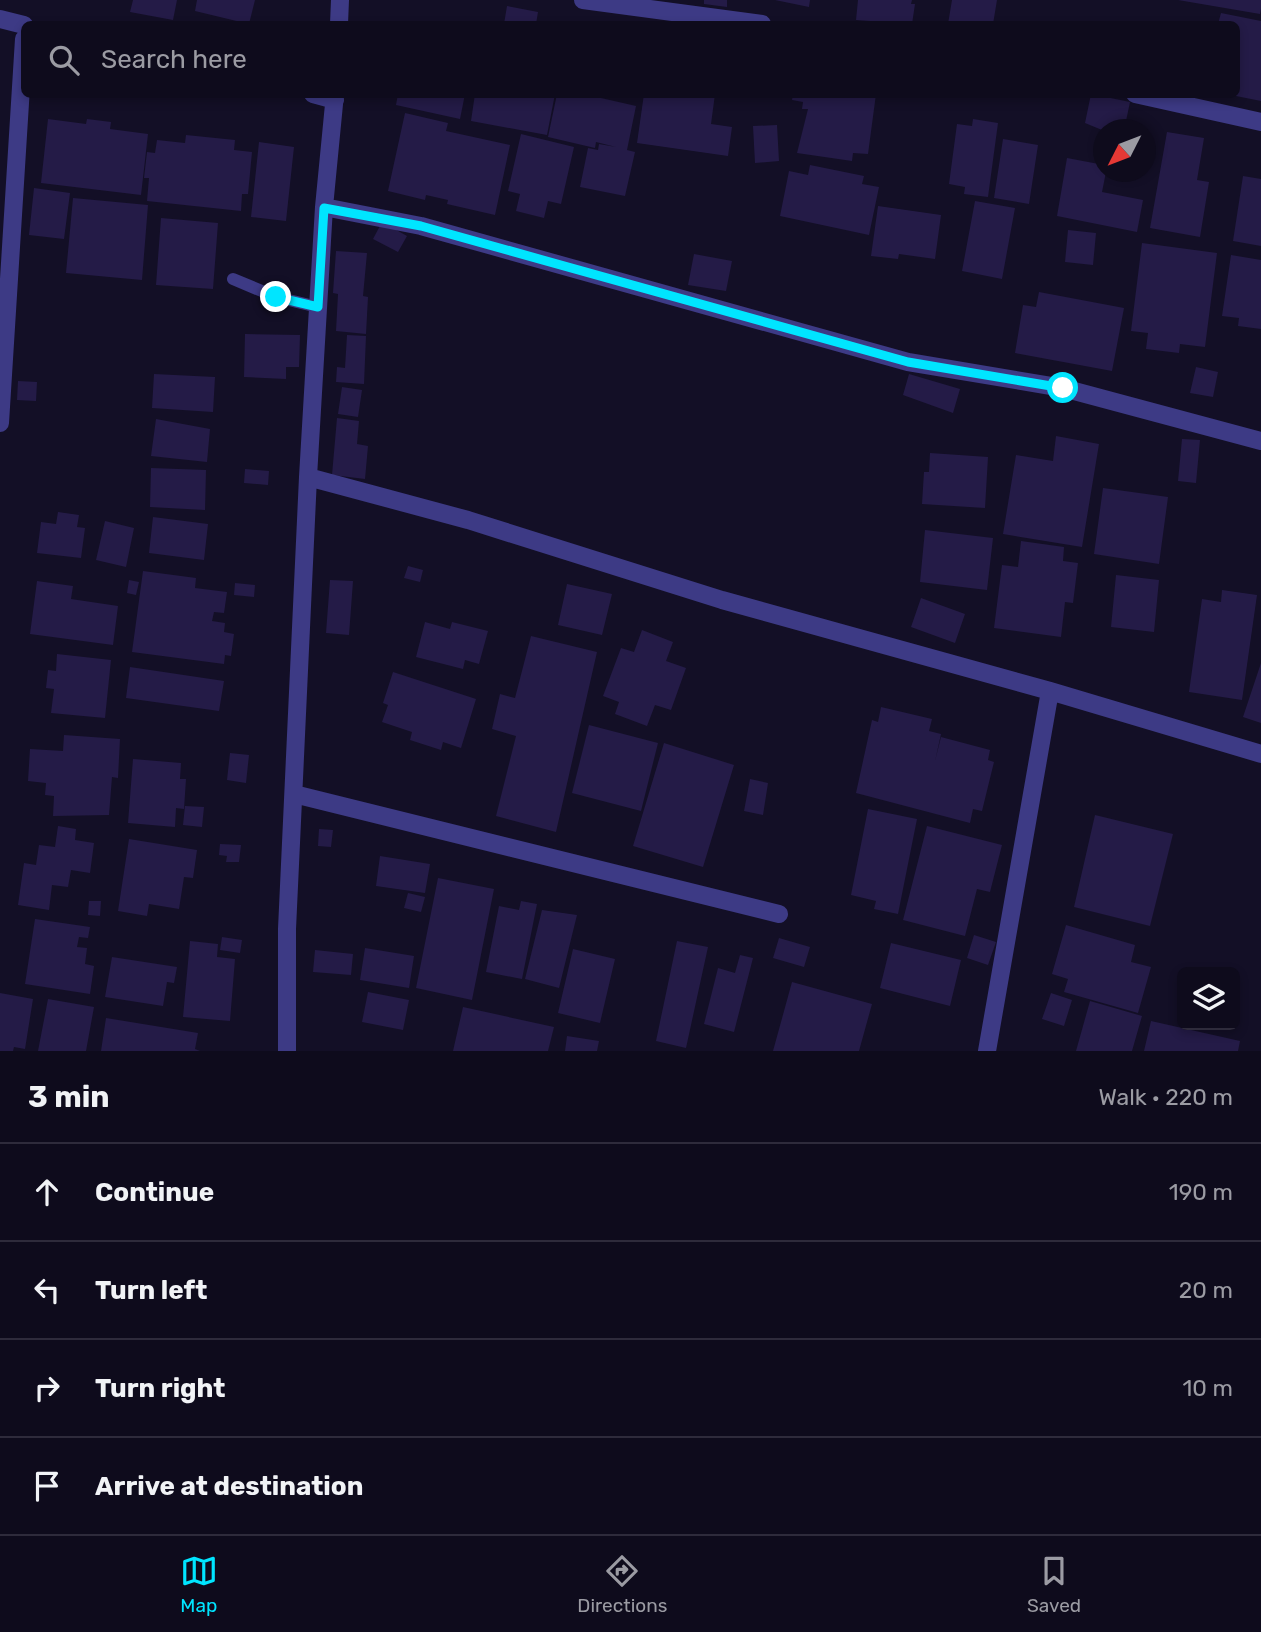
<!DOCTYPE html>
<meta charset="utf-8">
<style>
:root{--surface:#0e0b1c;--page:#171425;--text:#f1f3f6;--muted:#9b9ba3;--line:#2e2b3b;--accent:#00e5ff}
body{margin:0;font-family:Rubik,sans-serif;background:var(--page);color:var(--text)}
.controls{position:absolute;right:21px;bottom:21px;display:grid;overflow:hidden;border-radius:10px;box-shadow:0 4px 10px #0003}
.controls button{width:63px;height:63px;display:grid;place-items:center;padding:0;border:0;border-bottom:2px solid var(--line);background:var(--surface);color:var(--text);font:35px sans-serif}
.compass{position:absolute;left:1093px;top:119px;width:63px;height:63px;border-radius:50%;background:var(--surface);box-shadow:0 4px 10px #0003;rotate:228deg}
.stop{position:absolute;width:21px;height:21px;margin:-16px;border:5px solid #00e5ff;border-radius:50%;background:#fff}
.stop.end{background:#00e5ff;border-color:#fff;box-shadow:0 2px 7px #0008}
.list{margin:0;padding:0;list-style:none}
h2{display:flex;justify-content:space-between;align-items:center;height:91px;margin:0;padding:0 28px;font-size:30px}
h2 small{font-size:23px;font-weight:400;color:var(--muted)}
.list li{display:grid;grid-template-columns:46px 1fr auto;gap:21px;align-items:center;box-sizing:border-box;height:98px;padding:0 28px;border-top:2px solid var(--line)}
.list b{display:block;font-size:26px;white-space:nowrap}
.list em{font-size:23px;font-style:normal;color:var(--muted)}
.icon{flex:none;width:38px;height:38px;fill:none;stroke:currentColor;stroke-width:2;stroke-linecap:round;stroke-linejoin:round}
.map{position:relative;flex:none;width:1261px;height:1051px;overflow:hidden}
.search{position:absolute;background:var(--surface);box-shadow:0 4px 10px #0003;left:21px;right:21px;top:21px;height:77px;display:flex;align-items:center;gap:18px;box-sizing:border-box;padding:0 24px;border-radius:10px;color:var(--muted);font-size:26px}
.sheet{height:483px;background:var(--surface)}
nav{display:flex;justify-content:space-around;align-items:center;box-sizing:border-box;height:98px;border-top:2px solid var(--line);background:var(--surface);font-size:19px;color:var(--muted)}
nav a{display:grid;justify-items:center;gap:4px}
nav .on{color:var(--accent)}
.map>svg:first-child{display:block}
.building{fill:#241b47}
.lines{fill:none;stroke-linecap:round;stroke-linejoin:round}
.lane{stroke:#3d3a85;stroke-width:12}
.street{stroke:#3d3a85;stroke-width:18}
.route{stroke:#00e5ff;stroke-width:9}
</style>
<div class="map">
<svg width="1261" height="1051" viewBox="0 0 1261 1051">
<rect width="100%" height="100%" fill="#130f26"/>
<path class="building" d="M 133,0 L 177,0 L 173,20 L 130,12 Z
M 197,0 L 255,0 L 249,24 L 195,11 Z
M 704,0 L 727,0 L 727,7 L 704,4 Z
M 775,0 L 810,0 L 809,7 Z
M 858,0 L 912,0 L 911,4 L 915,4 L 912,24 L 856,20 Z
M 952,0 L 997,0 L 993,24 L 948,24 Z
M 1178,0 L 1261,0 L 1261,9 L 1260,14 Z
M 507,6 L 538,12 L 536,24 L 504,24 Z
M 1221,13 L 1261,21 L 1261,101 L 1236,96 L 1236,24 L 1218,24 Z
M 398,94 L 465,94 L 460,119 L 396,105 Z
M 475,94 L 555,94 L 547,135 L 471,121 Z
M 557,94 L 601,94 L 601,98 L 636,106 L 627,150 L 635,152 L 625,196 L 580,187 L 588,148 L 598,150 L 599,144 L 616,147 L 596,142 L 595,148 L 548,137 Z
M 644,94 L 715,94 L 711,124 L 732,127 L 728,156 L 637,143 Z
M 793,94 L 876,94 L 868,154 L 853,153 L 852,161 L 797,153 L 808,109 L 802,109 L 803,102 L 792,100 Z
M 1091,94 L 1130,102 L 1126,121 L 1130,122 L 1129,130 L 1102,130 L 1085,123 Z
M 405,113 L 448,123 L 446,131 L 510,145 L 495,215 L 447,204 L 448,200 L 426,195 L 425,200 L 388,191 Z
M 48,119 L 86,124 L 87,119 L 111,122 L 110,129 L 148,134 L 141,195 L 41,183 Z
M 973,119 L 998,123 L 988,197 L 964,194 L 965,187 L 949,184 L 957,124 L 972,126 Z
M 777,125 L 779,161 L 755,163 L 753,126 Z
M 1167,132 L 1204,138 L 1197,180 L 1209,182 L 1200,237 L 1150,228 Z
M 521,134 L 574,147 L 561,204 L 548,201 L 544,218 L 516,211 L 520,194 L 508,191 Z
M 186,135 L 235,140 L 234,150 L 252,152 L 248,194 L 242,194 L 241,211 L 147,201 L 149,178 L 144,178 L 147,152 L 155,153 L 157,140 L 185,143 Z
M 1003,139 L 1038,145 L 1029,204 L 994,198 Z
M 259,142 L 294,147 L 286,221 L 251,217 Z
M 1067,158 L 1104,165 L 1104,172 L 1106,172 L 1102,192 L 1143,200 L 1137,232 L 1057,216 Z
M 810,165 L 864,176 L 862,184 L 879,187 L 869,235 L 780,216 L 789,171 L 808,175 Z
M 1243,176 L 1261,179 L 1261,246 L 1233,241 Z
M 34,188 L 70,193 L 64,239 L 29,235 Z
M 73,198 L 148,205 L 142,280 L 66,273 Z
M 975,201 L 1015,208 L 1002,279 L 962,271 Z
M 878,206 L 941,215 L 935,259 L 899,254 L 898,259 L 871,256 Z
M 161,218 L 218,223 L 213,289 L 156,285 Z
M 382,222 L 407,236 L 398,252 L 373,239 Z
M 1068,230 L 1096,233 L 1093,265 L 1065,262 Z
M 1142,243 L 1217,253 L 1205,347 L 1180,344 L 1179,353 L 1146,349 L 1148,333 L 1131,331 Z
M 336,251 L 367,253 L 363,296 L 368,297 L 366,334 L 336,331 L 338,294 L 333,293 Z
M 694,254 L 732,261 L 726,291 L 688,285 Z
M 1231,255 L 1261,260 L 1261,329 L 1238,326 L 1239,318 L 1222,316 Z
M 1039,292 L 1124,308 L 1112,371 L 1015,353 L 1023,305 L 1036,307 Z
M 245,334 L 300,335 L 299,367 L 286,367 L 286,379 L 244,377 Z
M 347,335 L 366,336 L 364,384 L 336,382 L 337,367 L 345,368 Z
M 1196,367 L 1218,372 L 1213,397 L 1190,393 Z
M 154,374 L 215,377 L 213,412 L 152,408 Z
M 909,374 L 960,389 L 953,413 L 903,395 Z
M 18,381 L 37,382 L 36,401 L 17,400 Z
M 342,387 L 362,390 L 358,417 L 338,414 Z
M 337,418 L 359,421 L 357,444 L 368,446 L 365,479 L 332,475 Z
M 156,419 L 210,429 L 207,462 L 151,456 Z
M 1056,436 L 1099,444 L 1082,547 L 1003,534 L 1016,455 L 1053,461 Z
M 1182,439 L 1200,440 L 1196,483 L 1178,481 Z
M 930,453 L 988,457 L 985,508 L 922,504 L 924,472 L 929,472 Z
M 151,468 L 206,470 L 205,510 L 150,507 Z
M 245,469 L 269,471 L 268,485 L 244,483 Z
M 1103,488 L 1168,497 L 1159,564 L 1094,554 Z
M 58,512 L 79,515 L 77,527 L 85,528 L 81,558 L 37,553 L 41,522 L 56,524 Z
M 153,517 L 208,524 L 204,560 L 149,553 Z
M 105,521 L 134,528 L 126,567 L 96,560 Z
M 925,530 L 993,538 L 987,590 L 920,582 Z
M 1021,541 L 1064,547 L 1063,561 L 1078,563 L 1073,603 L 1065,602 L 1061,637 L 994,628 L 1002,565 L 1018,567 Z
M 408,566 L 423,570 L 420,582 L 404,578 Z
M 143,571 L 196,578 L 195,588 L 227,592 L 224,613 L 214,612 L 212,621 L 225,623 L 224,632 L 234,634 L 231,656 L 225,655 L 224,664 L 132,652 Z
M 1116,575 L 1159,580 L 1154,632 L 1111,627 Z
M 129,580 L 139,582 L 136,595 L 127,593 Z
M 330,580 L 353,581 L 349,635 L 326,633 Z
M 37,581 L 73,586 L 71,599 L 118,606 L 113,645 L 30,634 Z
M 235,583 L 255,585 L 254,597 L 234,595 Z
M 567,584 L 612,594 L 602,635 L 558,625 Z
M 1222,590 L 1257,595 L 1242,700 L 1189,692 L 1202,599 L 1221,602 Z
M 921,598 L 965,614 L 955,643 L 911,627 Z
M 425,622 L 450,629 L 452,622 L 488,631 L 479,664 L 465,660 L 463,669 L 416,657 Z
M 642,630 L 673,642 L 666,661 L 686,668 L 671,710 L 655,705 L 647,726 L 615,714 L 619,702 L 603,696 L 621,648 L 634,652 Z
M 531,636 L 597,652 L 556,832 L 496,816 L 516,736 L 492,729 L 500,694 L 515,698 Z
M 57,654 L 111,660 L 105,718 L 51,713 L 54,689 L 46,688 L 48,670 L 56,671 Z
M 1261,663 L 1261,723 L 1243,717 Z
M 130,667 L 224,681 L 219,711 L 126,698 Z
M 393,672 L 476,699 L 461,748 L 443,742 L 441,750 L 410,740 L 412,732 L 382,722 L 388,705 L 383,703 Z
M 881,707 L 932,719 L 929,731 L 941,734 L 935,761 L 941,737 L 990,750 L 988,760 L 994,762 L 982,811 L 973,809 L 970,823 L 856,793 L 872,720 L 878,722 Z
M 589,725 L 658,743 L 641,811 L 572,793 Z
M 64,735 L 120,739 L 118,778 L 112,777 L 109,815 L 53,816 L 54,796 L 45,795 L 46,783 L 28,781 L 30,749 L 63,751 Z
M 664,743 L 734,765 L 703,867 L 633,846 Z
M 230,753 L 249,755 L 246,783 L 227,780 Z
M 133,759 L 181,763 L 180,779 L 186,779 L 184,809 L 176,808 L 175,827 L 128,823 Z
M 750,779 L 768,783 L 763,815 L 744,811 Z
M 185,806 L 204,807 L 202,827 L 183,825 Z
M 868,809 L 917,819 L 898,914 L 874,909 L 876,901 L 851,895 Z
M 1095,815 L 1173,834 L 1150,926 L 1074,907 Z
M 58,826 L 76,829 L 75,840 L 94,843 L 90,873 L 71,870 L 68,887 L 52,885 L 49,910 L 18,905 L 24,863 L 36,865 L 39,845 L 55,847 Z
M 927,826 L 1002,845 L 990,892 L 977,889 L 965,936 L 903,920 Z
M 319,829 L 333,830 L 331,847 L 318,846 Z
M 129,839 L 197,850 L 193,878 L 184,877 L 179,909 L 149,904 L 147,916 L 118,911 Z
M 220,844 L 241,845 L 239,862 L 226,862 L 227,856 L 219,855 Z
M 380,856 L 430,864 L 425,893 L 376,886 Z
M 438,878 L 494,889 L 472,1000 L 416,988 Z
M 408,893 L 425,897 L 421,912 L 404,908 Z
M 89,901 L 101,901 L 100,916 L 88,915 Z
M 521,901 L 537,904 L 522,979 L 486,972 L 499,906 L 519,910 Z
M 542,910 L 577,915 L 559,988 L 525,979 Z
M 35,919 L 90,927 L 88,938 L 79,937 L 77,947 L 87,948 L 85,964 L 94,966 L 90,994 L 25,984 Z
M 1066,925 L 1135,945 L 1131,962 L 1151,967 L 1138,1013 L 1064,992 L 1068,979 L 1052,974 Z
M 974,935 L 996,942 L 988,965 L 967,958 Z
M 222,937 L 242,940 L 240,953 L 220,950 Z
M 779,938 L 810,947 L 804,967 L 773,958 Z
M 190,941 L 218,944 L 217,957 L 235,959 L 230,1021 L 183,1017 Z
M 677,941 L 708,947 L 686,1048 L 656,1041 Z
M 891,943 L 961,960 L 950,1006 L 880,988 Z
M 365,948 L 414,956 L 409,988 L 360,980 Z
M 573,949 L 615,959 L 600,1023 L 558,1013 Z
M 315,950 L 353,954 L 351,975 L 313,972 Z
M 740,955 L 753,958 L 734,1032 L 704,1024 L 718,968 L 735,973 Z
M 112,957 L 177,967 L 174,983 L 167,982 L 163,1006 L 105,997 Z
M 792,982 L 872,1004 L 859,1051 L 773,1051 Z
M 368,992 L 409,1000 L 403,1030 L 362,1022 Z
M 0,993 L 33,999 L 25,1049 L 14,1047 L 13,1051 L 0,1051 Z
M 1051,993 L 1072,1000 L 1064,1026 L 1042,1019 Z
M 48,999 L 94,1007 L 86,1051 L 38,1051 Z
M 1090,1001 L 1142,1016 L 1132,1051 L 1076,1051 Z
M 463,1007 L 554,1027 L 548,1051 L 453,1051 Z
M 106,1018 L 198,1033 L 195,1049 L 200,1051 L 101,1051 Z
M 1151,1021 L 1240,1041 L 1238,1051 L 1144,1051 Z
M 567,1036 L 599,1041 L 597,1051 L 565,1051 Z"/>
<g class="lines">
<path class="lane" d="M 233,279 L 276,297 L 318,307"/>
<path class="street" d="M 583,0 L 762,24
M 0,19 L 24,25
M 339,24 L 340,0
M 313,94 L 335,100
M 1135,94 L 1261,122
M 324,207 L 421,226 L 908,362 L 1063,388 L 1261,441
M 0,423 L 24,39
M 308,477 L 468,520 L 722,600 L 1050,691 L 1261,754
M 294,794 L 779,914
M 287,1051 L 287,929 L 308,477 L 324,207 L 335,94
M 987,1051 L 1050,691"/>
</g>
<g class="lines">
<path class="route" d="M 276,297 L 318,307 L 324,208 L 421,226 L 908,362 L 1063,388"/>
</g>
</svg>
<div class="controls">
<button><svg class="icon" aria-label="layers" viewBox="0 0 24 24"><path d="M12 4l9 5-9 5-9-5zM3 14l9 5 9-5"/></svg></button>
</div>
<svg class="compass" viewBox="-18 -18 36 36"><path d="M0-13l5 13h-10z" fill="#e53935"/><path d="M0 13l5-13h-10z" fill="#9b9ba3"/></svg>
<div class="stop" style="left:1063px;top:388px"></div>
<div class="stop end" style="left:276px;top:297px"></div>
<div class="search"><svg class="icon" aria-label="search" viewBox="0 0 24 24"><circle cx="10" cy="10" r="6"/><path d="M15 15l6 6"/></svg>Search here</div>
</div>
<section class="sheet">
<h2>3 min<small>Walk · 220 m</small></h2>
<ul class="list">
<li><svg class="icon" aria-label="ahead" viewBox="0 0 24 24"><path d="M12 20V5M6 11l6-6 6 6"/></svg><div><b>Continue</b></div><em>190 m</em></li>
<li><svg class="icon" aria-label="left" viewBox="0 0 24 24"><path d="M17 20v-9H6M10 6l-5 5 5 5"/></svg><div><b>Turn left</b></div><em>20 m</em></li>
<li><svg class="icon" aria-label="right" viewBox="0 0 24 24"><path d="M7 20v-9h11M14 6l5 5-5 5"/></svg><div><b>Turn right</b></div><em>10 m</em></li>
<li><svg class="icon" aria-label="arrive" viewBox="0 0 24 24"><path d="M6 21V4h12l-3 4 3 4H6"/></svg><div><b>Arrive at destination</b></div></li>
</ul>
</section>
<nav>
<a class="on"><svg class="icon" aria-label="map" viewBox="0 0 24 24"><path d="M3 6l6-2 6 2 6-2v14l-6 2-6-2-6 2zM9 4v14M15 6v14"/></svg>Map</a>
<a><svg class="icon" aria-label="directions" viewBox="0 0 24 24"><path d="M12 3l9 9-9 9-9-9zM9 14v-3h6M13 9l2 2-2 2"/></svg>Directions</a>
<a><svg class="icon" aria-label="saved" viewBox="0 0 24 24"><path d="M7 4h10v16l-5-4-5 4z"/></svg>Saved</a>
</nav>
